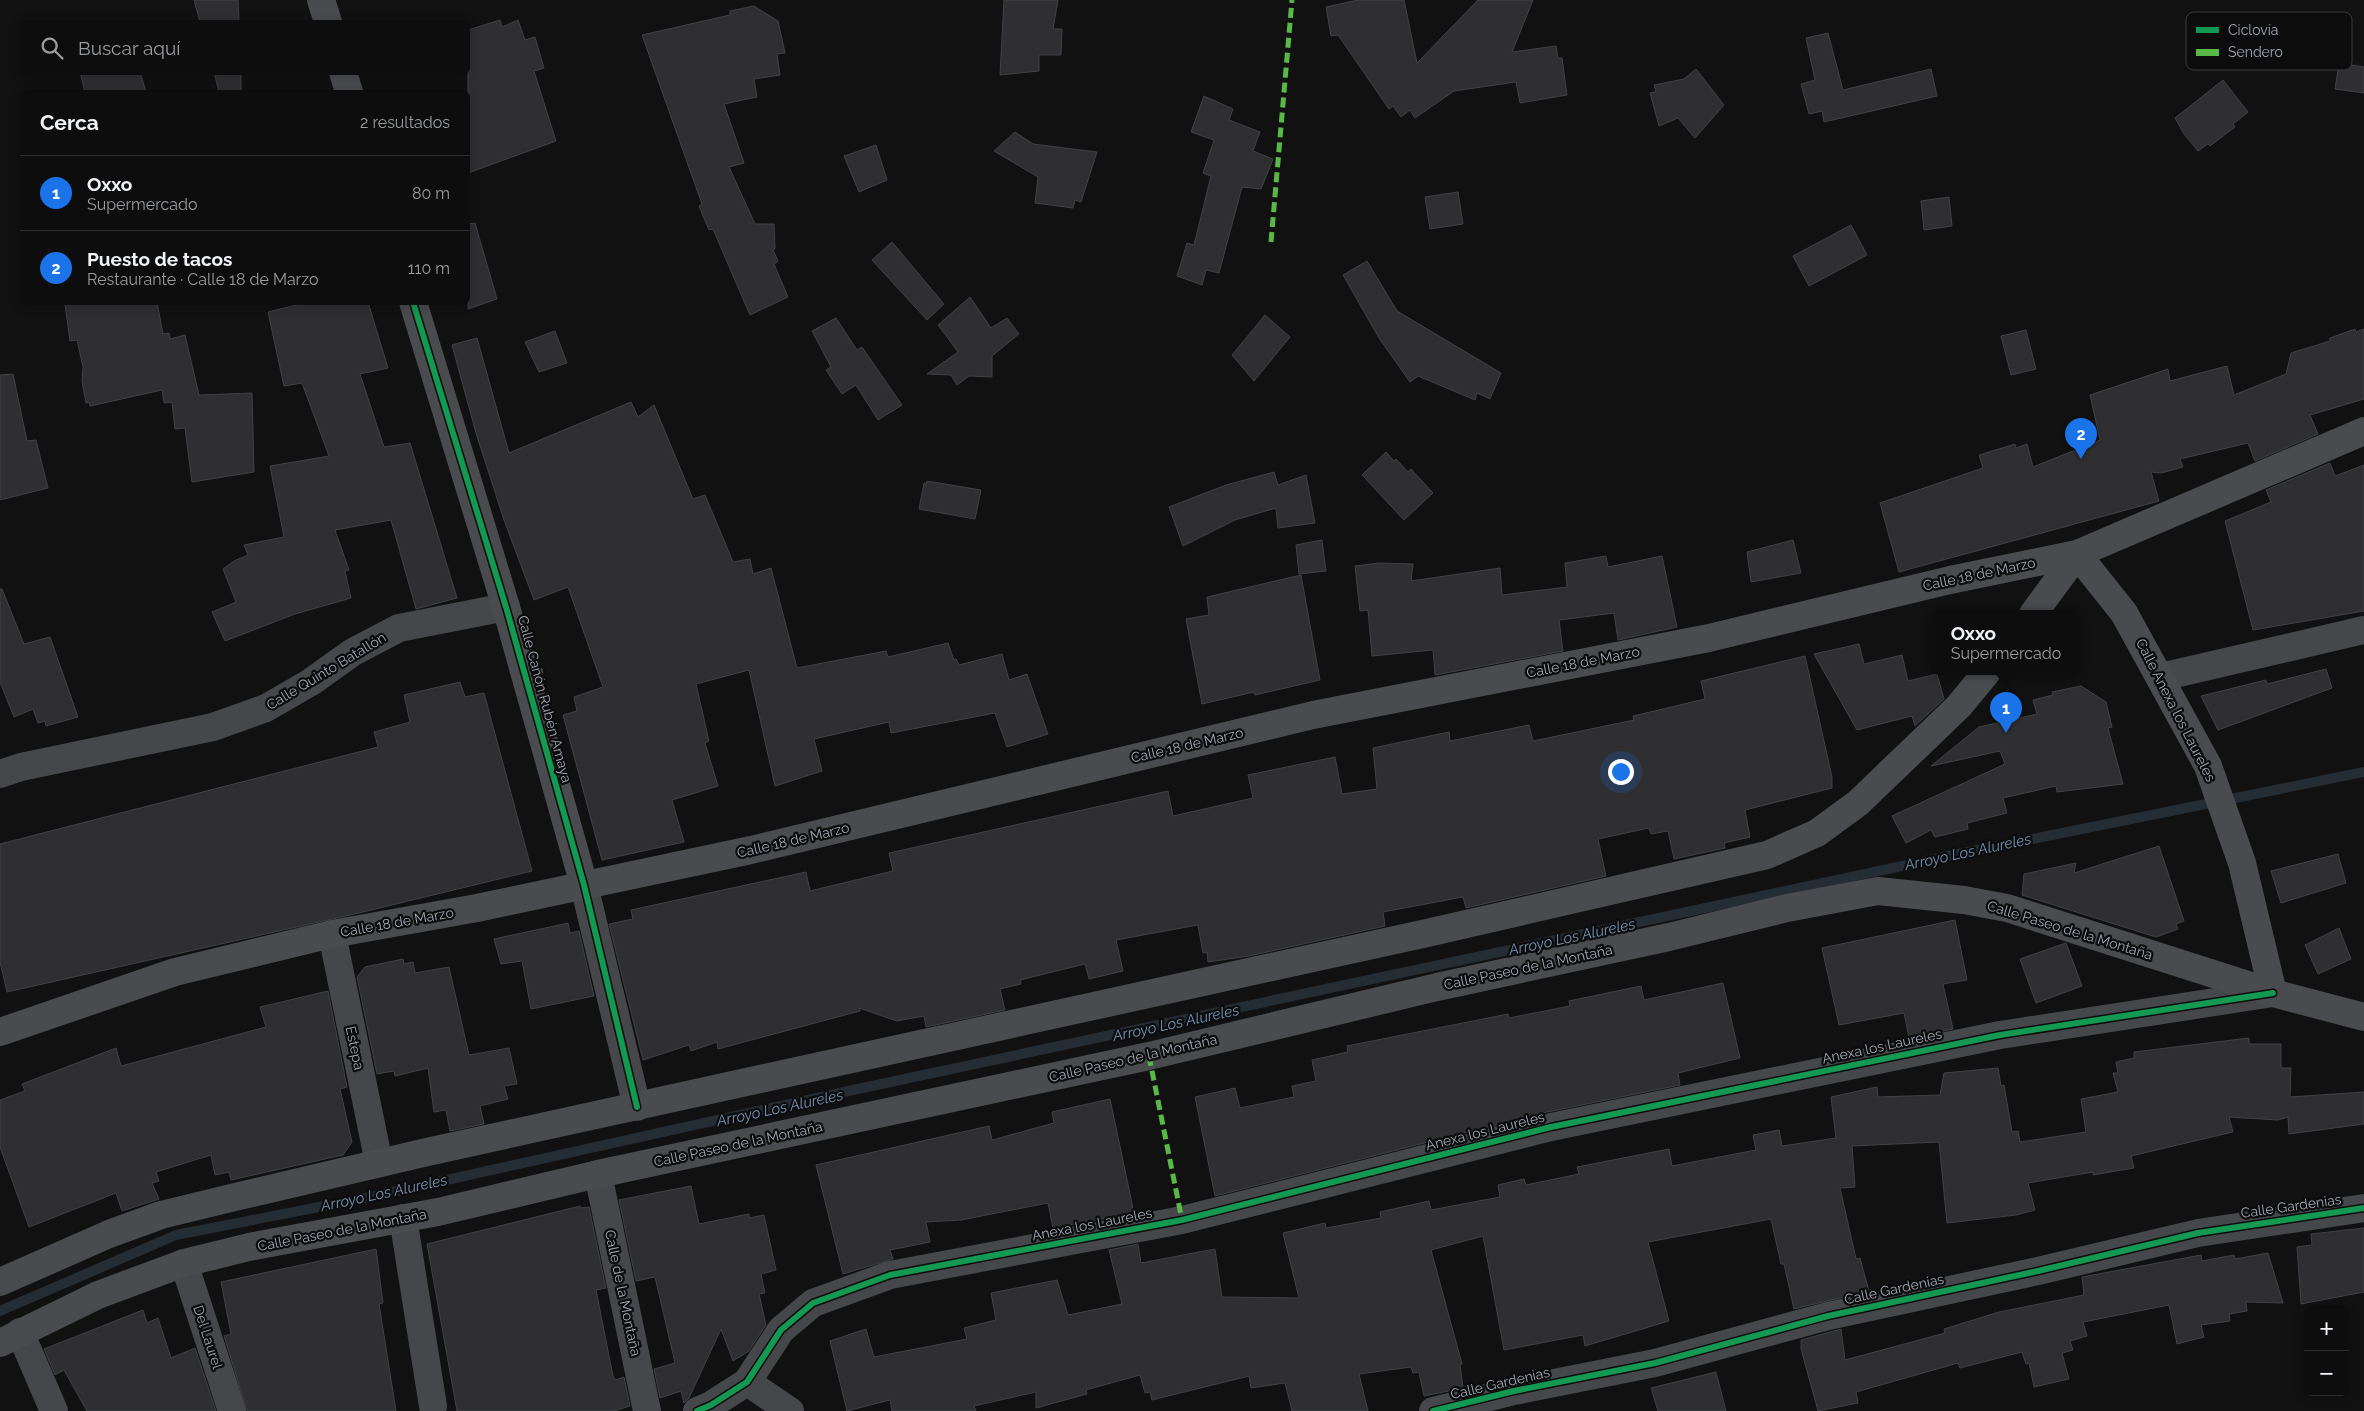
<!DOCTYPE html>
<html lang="es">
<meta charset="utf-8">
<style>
:root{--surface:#0d0d0e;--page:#1b1b1c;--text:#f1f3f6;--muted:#9a9c9e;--line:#2d2d2e;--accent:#1a73e8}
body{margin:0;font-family:Raleway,sans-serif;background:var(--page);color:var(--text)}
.controls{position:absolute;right:15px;bottom:15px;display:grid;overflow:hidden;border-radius:8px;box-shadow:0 2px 12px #0003}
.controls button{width:45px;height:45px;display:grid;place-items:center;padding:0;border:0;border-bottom:1px solid var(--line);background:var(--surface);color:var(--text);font:25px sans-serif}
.you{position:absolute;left:1620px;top:771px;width:18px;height:18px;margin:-12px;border:4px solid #fff;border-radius:50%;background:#1a73e8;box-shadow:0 0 0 8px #1a73e833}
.badge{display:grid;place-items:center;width:32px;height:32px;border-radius:50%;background:var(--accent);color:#fff;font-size:16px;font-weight:700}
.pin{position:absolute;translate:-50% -41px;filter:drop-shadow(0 1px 2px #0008)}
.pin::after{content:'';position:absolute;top:26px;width:18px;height:15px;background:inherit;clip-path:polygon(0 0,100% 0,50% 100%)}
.popup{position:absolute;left:1932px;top:610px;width:148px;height:65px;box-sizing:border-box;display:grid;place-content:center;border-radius:8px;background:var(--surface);filter:drop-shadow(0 1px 4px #0005);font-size:16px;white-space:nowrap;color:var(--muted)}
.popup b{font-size:19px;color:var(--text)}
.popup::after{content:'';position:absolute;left:50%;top:100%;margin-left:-10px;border:10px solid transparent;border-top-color:var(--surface)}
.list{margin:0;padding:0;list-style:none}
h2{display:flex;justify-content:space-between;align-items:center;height:65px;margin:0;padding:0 20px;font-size:21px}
h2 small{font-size:16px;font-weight:400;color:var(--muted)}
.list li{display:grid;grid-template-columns:32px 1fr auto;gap:15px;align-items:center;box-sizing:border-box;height:75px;padding:0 20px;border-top:1px solid var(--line)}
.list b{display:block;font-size:19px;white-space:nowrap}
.list p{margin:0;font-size:16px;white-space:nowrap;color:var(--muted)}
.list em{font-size:16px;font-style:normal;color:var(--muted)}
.icon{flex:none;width:28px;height:28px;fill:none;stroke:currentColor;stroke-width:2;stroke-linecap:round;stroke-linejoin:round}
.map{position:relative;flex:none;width:2364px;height:1411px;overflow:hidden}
.search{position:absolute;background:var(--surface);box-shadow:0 2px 12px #0003;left:20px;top:20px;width:450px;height:55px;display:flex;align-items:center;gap:12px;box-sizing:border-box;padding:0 18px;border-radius:8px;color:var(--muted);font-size:19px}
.panel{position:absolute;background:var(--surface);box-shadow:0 2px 12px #0003;left:20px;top:90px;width:450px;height:215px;border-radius:8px}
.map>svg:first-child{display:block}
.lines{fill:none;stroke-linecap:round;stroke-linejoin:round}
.stream{stroke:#242c34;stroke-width:10}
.building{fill:#2f2f31;stroke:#404246}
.street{stroke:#45474b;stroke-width:28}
.secondary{stroke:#494b4f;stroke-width:28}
.quiet{stroke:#58b947;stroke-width:5;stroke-dasharray:10 5;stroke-linecap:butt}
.cycleway-casing{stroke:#0c0c0d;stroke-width:9}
.cycleway{stroke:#139951;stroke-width:6}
.labels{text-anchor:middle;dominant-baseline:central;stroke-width:4.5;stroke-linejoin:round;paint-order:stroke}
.street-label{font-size:14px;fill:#a1a6b4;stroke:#0c0c0d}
.water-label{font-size:15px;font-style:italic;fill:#7493b3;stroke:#0c0c0d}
.key{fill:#0c0c0d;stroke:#393a3f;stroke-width:1}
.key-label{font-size:14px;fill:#a1a6b4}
</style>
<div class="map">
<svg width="2364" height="1411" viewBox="0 0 2364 1411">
<rect width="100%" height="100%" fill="#111112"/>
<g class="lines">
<path class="stream" d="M 0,1311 L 176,1235 L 370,1197 L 853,1090 L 1963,853 L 2364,772"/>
</g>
<path class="building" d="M 194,0 L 238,0 L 239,22 L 200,22 Z
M 1004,0 L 1058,0 L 1053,29 L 1062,29 L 1061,55 L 1039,55 L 1039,71 L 1000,75 Z
M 1358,0 L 1404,0 L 1417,63 L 1478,0 L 1533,0 L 1512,52 L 1556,46 L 1558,58 L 1562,58 L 1567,95 L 1520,103 L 1516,82 L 1454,91 L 1415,118 L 1410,110 L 1401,117 L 1393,106 L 1389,109 L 1338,35 L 1331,36 L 1326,7 Z
M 754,6 L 778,21 L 785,53 L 777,54 L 780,75 L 754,79 L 757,97 L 724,104 L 744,163 L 729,167 L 755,224 L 774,224 L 775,249 L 773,250 L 778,261 L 774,264 L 788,297 L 750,315 L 722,250 L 713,229 L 709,230 L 699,206 L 702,204 L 642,35 L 730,15 L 730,11 Z
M 500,20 L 502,27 L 518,20 L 525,40 L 535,37 L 544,68 L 534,71 L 556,141 L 468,173 L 468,30 Z
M 1828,33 L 1843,90 L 1931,69 L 1937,96 L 1824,122 L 1822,111 L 1809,114 L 1801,84 L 1815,80 L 1806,38 Z
M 2339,63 L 2364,67 L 2364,93 L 2335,89 Z
M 1696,69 L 1724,105 L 1695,138 L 1678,118 L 1659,126 L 1650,93 L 1656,92 L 1654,85 L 1684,79 Z
M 80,72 L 140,72 L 146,92 L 85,92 Z
M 214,72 L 241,72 L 241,92 L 219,92 Z
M 2223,80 L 2248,112 L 2233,124 L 2235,127 L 2210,146 L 2208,144 L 2198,151 L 2184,134 L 2175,118 Z
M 1204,96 L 1233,109 L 1229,120 L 1260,132 L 1253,151 L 1273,159 L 1261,189 L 1242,187 L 1219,273 L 1206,270 L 1202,285 L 1177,276 L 1187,243 L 1194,245 L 1211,176 L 1203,173 L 1214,140 L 1191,132 Z
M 1015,132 L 1033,144 L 1097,152 L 1081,202 L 1075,200 L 1073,208 L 1035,203 L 1038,177 L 994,151 Z
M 876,145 L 887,180 L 859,192 L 844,156 Z
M 1458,192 L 1463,224 L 1430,229 L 1425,197 Z
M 1949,197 L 1952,226 L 1924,230 L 1921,201 Z
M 475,223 L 497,299 L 468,309 L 468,224 Z
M 1851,225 L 1867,255 L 1809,286 L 1793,256 Z
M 892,242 L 944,304 L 927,320 L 872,260 Z
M 1367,261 L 1397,311 L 1501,373 L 1490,399 L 1477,393 L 1475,400 L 1418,376 L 1410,382 L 1379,338 L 1343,275 Z
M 970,297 L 991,328 L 1007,318 L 1019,334 L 992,356 L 992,377 L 969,376 L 957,385 L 951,375 L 927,374 L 958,352 L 938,325 Z
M 94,302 L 157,302 L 163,334 L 169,333 L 170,339 L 185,335 L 199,395 L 252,393 L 254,472 L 192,482 L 185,428 L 175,429 L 172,402 L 164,403 L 162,390 L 90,406 L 89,402 L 86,403 L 82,381 L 83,367 L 77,340 L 70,341 L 65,304 Z
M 309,302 L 368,302 L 388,368 L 360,374 L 384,447 L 410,443 L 457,598 L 416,609 L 391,520 L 335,530 L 349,570 L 345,571 L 351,598 L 295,614 L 225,641 L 212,612 L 236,602 L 223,569 L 234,561 L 248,555 L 244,545 L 284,537 L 270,466 L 329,456 L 302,383 L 284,386 L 268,312 Z
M 1265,315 L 1290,337 L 1254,381 L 1232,355 Z
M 836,318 L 857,350 L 862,347 L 902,405 L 878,420 L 856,385 L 842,394 L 826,370 L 831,367 L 812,331 Z
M 2355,329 L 2356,332 L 2364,329 L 2364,399 L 2310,415 L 2318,434 L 2255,461 L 2248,443 L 2180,459 L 2183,467 L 2161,473 L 2151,472 L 2159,501 L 1899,572 L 1880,503 L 1983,468 L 1979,455 L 2015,444 L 2016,448 L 2027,444 L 2033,467 L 2100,440 L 2090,395 L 2168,369 L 2170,381 L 2227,366 L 2234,395 L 2286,374 L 2291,353 L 2330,341 L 2330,338 Z
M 2026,330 L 2036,369 L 2011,375 L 2001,336 Z
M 555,331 L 567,363 L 539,372 L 525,342 Z
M 477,338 L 509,453 L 631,402 L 638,417 L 654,405 L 693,499 L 705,495 L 733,562 L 750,559 L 753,574 L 771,568 L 797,668 L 886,651 L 888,657 L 948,643 L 954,660 L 956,659 L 959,665 L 1002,654 L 1009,680 L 1027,674 L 1048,734 L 1007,747 L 995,713 L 891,733 L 889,722 L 814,739 L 822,771 L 775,786 L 749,670 L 696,684 L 709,741 L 705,743 L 718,786 L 672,800 L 684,842 L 602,860 L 563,715 L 577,711 L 574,697 L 603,687 L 568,587 L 534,600 L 504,520 L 476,433 L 452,345 Z
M 13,374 L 27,441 L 36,440 L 48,488 L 0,500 L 0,375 Z
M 1386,452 L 1394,461 L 1396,459 L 1408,472 L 1411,469 L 1433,493 L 1404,520 L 1362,475 Z
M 2330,463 L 2335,476 L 2364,465 L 2364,611 L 2253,630 L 2225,521 L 2271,502 L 2266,490 Z
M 1274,472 L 1278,485 L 1306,475 L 1315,523 L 1278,528 L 1276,508 L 1235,520 L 1183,546 L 1169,507 L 1226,485 Z
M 927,481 L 981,490 L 975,519 L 919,509 L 924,483 L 927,483 Z
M 1322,540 L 1326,571 L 1299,574 L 1296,545 Z
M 1793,540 L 1801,573 L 1751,582 L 1747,552 Z
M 1606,556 L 1608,567 L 1662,556 L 1677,627 L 1618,640 L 1614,613 L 1559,620 L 1563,651 L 1435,675 L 1433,650 L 1372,656 L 1368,610 L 1360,611 L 1355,566 L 1379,563 L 1413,564 L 1411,581 L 1500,568 L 1502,595 L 1567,587 L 1565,563 Z
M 1301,575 L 1320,680 L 1255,695 L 1254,692 L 1202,704 L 1186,619 L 1209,615 L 1207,597 Z
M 0,589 L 2,589 L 24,644 L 50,637 L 78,717 L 46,726 L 45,721 L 38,723 L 33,709 L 14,717 L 0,682 Z
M 1859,644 L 1864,664 L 1902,655 L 1908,681 L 1937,674 L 1944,699 L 1915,726 L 1912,716 L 1857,730 L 1814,654 Z
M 1805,656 L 1832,777 L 1832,788 L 1745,810 L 1750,837 L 1724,843 L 1725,848 L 1674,859 L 1668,831 L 1651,834 L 1649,828 L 1598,839 L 1606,876 L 1466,908 L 1463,897 L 1383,912 L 1385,926 L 1249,956 L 1208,962 L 1207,952 L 1203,953 L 1198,925 L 1116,940 L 1123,971 L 1089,979 L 1085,964 L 1020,980 L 1021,984 L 1000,989 L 1005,1010 L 926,1027 L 924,1016 L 897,1021 L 859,1008 L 860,1011 L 718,1049 L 717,1042 L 691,1051 L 689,1045 L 643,1060 L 609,924 L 633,919 L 631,910 L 806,872 L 810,891 L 893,871 L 889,853 L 1168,791 L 1173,816 L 1253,798 L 1248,775 L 1335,757 L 1342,794 L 1377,789 L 1373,748 L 1449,732 L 1450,741 L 1529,725 L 1533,741 L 1634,720 L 1633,716 L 1705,699 L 1701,681 Z
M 2326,669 L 2332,688 L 2218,730 L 2201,696 L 2266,680 L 2267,684 Z
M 460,682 L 465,697 L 484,693 L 532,871 L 359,913 L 7,992 L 0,962 L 0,844 L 378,747 L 374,732 L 410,722 L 404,695 Z
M 2081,686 L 2106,702 L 2112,727 L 2108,728 L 2123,784 L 2057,792 L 2056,786 L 2003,798 L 2007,813 L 1967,823 L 1968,829 L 1935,837 L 1931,830 L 1906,843 L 1892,816 L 2005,764 L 2000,751 L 1931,766 L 1979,727 L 2037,714 L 2033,700 L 2053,695 L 2052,692 Z
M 2159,846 L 2184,921 L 2176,924 L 2178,929 L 2156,937 L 2022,895 L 2024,874 L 2076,863 L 2074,873 Z
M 2338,854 L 2346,883 L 2281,903 L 2271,871 Z
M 1955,920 L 1967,980 L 1943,984 L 1953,1029 L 1909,1038 L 1904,1013 L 1839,1025 L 1822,948 Z
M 568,923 L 570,933 L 579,931 L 594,996 L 531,1009 L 522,961 L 501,964 L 494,939 Z
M 2339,928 L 2351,959 L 2318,974 L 2305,945 Z
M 2066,943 L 2082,986 L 2036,1003 L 2020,959 Z
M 403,959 L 404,964 L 413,962 L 415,973 L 449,967 L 469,1055 L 509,1048 L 517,1084 L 504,1086 L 508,1099 L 480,1106 L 484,1124 L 450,1131 L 446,1110 L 434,1112 L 428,1068 L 395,1076 L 394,1071 L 377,1074 L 357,977 L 365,967 Z
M 1723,983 L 1740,1058 L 1678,1073 L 1680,1085 L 1547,1112 L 1215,1196 L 1195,1097 L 1235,1088 L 1240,1108 L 1294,1097 L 1292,1086 L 1316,1081 L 1312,1060 L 1348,1052 L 1347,1046 L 1508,1014 L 1509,1018 L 1570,1006 L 1569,1001 L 1641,986 L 1644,1000 Z
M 328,991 L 347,1087 L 340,1089 L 352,1142 L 343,1155 L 231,1180 L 229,1172 L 215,1175 L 211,1155 L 156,1172 L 159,1181 L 152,1183 L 159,1199 L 122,1211 L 116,1193 L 29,1227 L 0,1147 L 0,1100 L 25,1091 L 22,1084 L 116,1048 L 121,1066 L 266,1027 L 260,1007 Z
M 2249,1038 L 2249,1044 L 2281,1044 L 2281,1068 L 2291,1068 L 2290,1097 L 2364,1092 L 2364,1124 L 2289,1134 L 2288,1117 L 2278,1120 L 2229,1117 L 2233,1132 L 2131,1156 L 2134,1168 L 2093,1175 L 2093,1172 L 2028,1183 L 2035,1210 L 2016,1215 L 1947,1223 L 1939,1142 L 1852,1146 L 1855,1187 L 1840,1188 L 1856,1259 L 1860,1258 L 1869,1291 L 1794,1309 L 1784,1264 L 1781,1264 L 1771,1219 L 1648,1242 L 1669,1321 L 1585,1346 L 1583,1335 L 1504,1350 L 1483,1236 L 1431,1250 L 1462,1364 L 1460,1365 L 1463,1388 L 1424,1396 L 1419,1372 L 1413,1373 L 1411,1367 L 1359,1374 L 1368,1411 L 1292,1411 L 1285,1383 L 1251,1388 L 1249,1376 L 1152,1400 L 1150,1392 L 1145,1393 L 1140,1375 L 1086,1390 L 1087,1394 L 1036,1408 L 1036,1392 L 974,1406 L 976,1411 L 892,1411 L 890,1400 L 847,1411 L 830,1341 L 866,1329 L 874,1357 L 967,1339 L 964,1328 L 996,1320 L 991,1293 L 1057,1280 L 1068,1315 L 1122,1304 L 1109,1250 L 1138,1244 L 1141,1263 L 1215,1249 L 1222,1297 L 1299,1298 L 1283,1233 L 1325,1223 L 1326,1228 L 1381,1218 L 1380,1212 L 1429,1201 L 1431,1210 L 1500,1197 L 1498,1185 L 1524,1179 L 1526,1185 L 1579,1174 L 1577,1167 L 1669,1149 L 1672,1166 L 1756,1150 L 1753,1135 L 1779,1130 L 1782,1146 L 1836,1138 L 1831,1097 L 1877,1087 L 1878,1097 L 1940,1095 L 1944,1073 L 1998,1068 L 2001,1086 L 2004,1085 L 2012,1132 L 2018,1131 L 2020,1142 L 2086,1132 L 2081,1099 L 2118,1092 L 2113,1073 L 2118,1073 L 2116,1062 L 2134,1058 L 2134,1052 Z
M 1110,1099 L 1134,1213 L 1053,1228 L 1048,1203 L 961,1220 L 926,1222 L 930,1242 L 890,1250 L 893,1259 L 843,1274 L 816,1165 L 989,1126 L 992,1140 L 1054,1123 L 1052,1112 Z
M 691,1186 L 699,1224 L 749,1214 L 749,1218 L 764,1215 L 776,1270 L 761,1274 L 765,1293 L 759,1294 L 766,1325 L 749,1351 L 733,1361 L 721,1329 L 689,1398 L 684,1403 L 681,1391 L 660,1398 L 654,1369 L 675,1363 L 655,1277 L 636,1281 L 619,1200 Z
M 580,1206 L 580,1208 L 589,1207 L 606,1288 L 596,1290 L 613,1376 L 615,1380 L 624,1377 L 630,1406 L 614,1411 L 457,1411 L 427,1244 Z
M 2364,1228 L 2364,1292 L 2301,1304 L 2297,1247 L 2312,1245 L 2311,1234 Z
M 376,1249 L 383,1303 L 379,1304 L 396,1411 L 247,1411 L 224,1336 L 231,1334 L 221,1282 Z
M 2268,1253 L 2283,1303 L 2246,1302 L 2247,1311 L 2229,1314 L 2230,1321 L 2201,1325 L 2204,1337 L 2177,1344 L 2169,1305 L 2083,1322 L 2087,1336 L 2070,1341 L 2073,1350 L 2062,1353 L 2069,1379 L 2034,1387 L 2029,1363 L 2026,1364 L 2022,1352 L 1960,1368 L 1958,1363 L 1856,1392 L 1858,1403 L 1818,1411 L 1801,1349 L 1801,1340 L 1841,1329 L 1845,1360 L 1945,1333 L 1944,1329 L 1999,1312 L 2084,1295 L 2082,1277 L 2201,1255 L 2202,1261 L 2234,1255 L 2235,1259 Z
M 143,1310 L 147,1323 L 158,1318 L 171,1358 L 195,1348 L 216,1411 L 87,1411 L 64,1370 L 55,1375 L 44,1349 Z
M 1716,1372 L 1726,1411 L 1658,1411 L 1651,1388 Z"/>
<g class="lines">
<path class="street" d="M 2161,677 L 2364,630
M 0,774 L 21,767 L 213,727 L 266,708 L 311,682 L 353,652 L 399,628 L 506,607
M 584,885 L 637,1107
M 332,934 L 379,1163
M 598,1174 L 647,1411
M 403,1218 L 433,1406
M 184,1263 L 232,1411
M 20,1332 L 54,1411
M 747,1382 L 790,1411
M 697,1411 L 711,1405 L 747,1382 L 781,1330 L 813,1303 L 890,1275 L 1182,1220 L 1551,1127 L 2000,1035 L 2273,993
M 1433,1411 L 1514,1391 L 1655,1363 L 1828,1316 L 2038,1271 L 2198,1233 L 2364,1208"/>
<path class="secondary" d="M 321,0 L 328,22
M 343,72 L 349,92
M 413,302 L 506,607 L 584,885
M 2077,554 L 2124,613 L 2208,766 L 2242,863 L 2273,993
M 2033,614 L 2077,554
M 0,1032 L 175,972 L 332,934 L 477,908 L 751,850 L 1313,715 L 1709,638 L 1950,580 L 2077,554 L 2364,431
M 0,1282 L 109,1234 L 161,1215 L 235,1197 L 427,1152 L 1427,933 L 1767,855 L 1817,833 L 1858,803 L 1959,706 L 1987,672
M 0,1343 L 98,1295 L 184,1263 L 249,1247 L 438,1212 L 598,1174 L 1149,1056 L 1437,987 L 1669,937 L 1787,908 L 1878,891 L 1964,900 L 2007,908 L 2273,993 L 2364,1017"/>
<path class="quiet" d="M 1271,242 L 1292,0
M 1149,1056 L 1182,1220"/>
<g class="cycleway-casing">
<path id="cycleway" d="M 413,302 L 506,607 L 584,885 L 637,1107
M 697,1411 L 711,1405 L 747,1382 L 781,1330 L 813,1303 L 890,1275 L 1182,1220 L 1551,1127 L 2000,1035 L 2273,993
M 1433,1411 L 1514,1391 L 1655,1363 L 1828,1316 L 2038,1271 L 2198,1233 L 2364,1208"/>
</g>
<use href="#cycleway" class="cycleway"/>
</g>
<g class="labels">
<g class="street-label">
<text transform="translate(1979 574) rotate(-12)">Calle 18 de Marzo</text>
<text transform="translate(1583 662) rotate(-11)">Calle 18 de Marzo</text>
<text transform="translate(326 671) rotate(-31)">Calle Quinto Batallón</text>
<text transform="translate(545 699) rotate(75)">Calle Cañón Rubén Amaya</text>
<text transform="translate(2176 710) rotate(63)">Calle Anexa los Laureles</text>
<text transform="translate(1187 745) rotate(-13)">Calle 18 de Marzo</text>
<text transform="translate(793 840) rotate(-13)">Calle 18 de Marzo</text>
<text transform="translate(397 922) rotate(-10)">Calle 18 de Marzo</text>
<text transform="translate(2070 930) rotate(17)">Calle Paseo de la Montaña</text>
<text transform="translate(1528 967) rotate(-12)">Calle Paseo de la Montaña</text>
<text transform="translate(1882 1046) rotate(-12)">Anexa los Laureles</text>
<text transform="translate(355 1048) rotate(78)">Estepa</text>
<text transform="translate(1133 1058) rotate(-13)">Calle Paseo de la Montaña</text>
<text transform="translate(1485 1131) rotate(-14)">Anexa los Laureles</text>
<text transform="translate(738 1144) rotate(-12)">Calle Paseo de la Montaña</text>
<text transform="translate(2291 1206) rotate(-8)">Calle Gardenias</text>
<text transform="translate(1092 1224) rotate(-11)">Anexa los Laureles</text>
<text transform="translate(342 1230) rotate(-11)">Calle Paseo de la Montaña</text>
<text transform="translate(1894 1289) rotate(-12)">Calle Gardenias</text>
<text transform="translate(623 1293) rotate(78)">Calle de la Montaña</text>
<text transform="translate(208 1337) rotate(72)">Del Laurel</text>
<text transform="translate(1500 1383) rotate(-13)">Calle Gardenias</text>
</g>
<g class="water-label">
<text transform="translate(1968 852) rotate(-12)">Arroyo Los Alureles</text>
<text transform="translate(1572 937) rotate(-12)">Arroyo Los Alureles</text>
<text transform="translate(1176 1023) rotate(-12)">Arroyo Los Alureles</text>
<text transform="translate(780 1108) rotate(-12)">Arroyo Los Alureles</text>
<text transform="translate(384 1193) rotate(-12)">Arroyo Los Alureles</text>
</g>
</g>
<rect x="2186" y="12" width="166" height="58" rx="8" class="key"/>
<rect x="2196" y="27" width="23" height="6" fill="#139951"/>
<rect x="2196" y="49" width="23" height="7" fill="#58b947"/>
<g class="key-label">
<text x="2228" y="35">Ciclovía</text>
<text x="2228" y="57">Sendero</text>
</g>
</svg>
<div class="controls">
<button>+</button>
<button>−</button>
</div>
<div class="you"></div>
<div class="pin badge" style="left:2006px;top:733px">1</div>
<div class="popup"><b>Oxxo</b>Supermercado</div>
<div class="pin badge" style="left:2081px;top:459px">2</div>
<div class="search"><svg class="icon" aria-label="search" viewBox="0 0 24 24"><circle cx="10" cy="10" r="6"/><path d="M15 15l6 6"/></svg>Buscar aquí</div>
<section class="panel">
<h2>Cerca<small>2 resultados</small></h2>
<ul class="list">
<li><span class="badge">1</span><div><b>Oxxo</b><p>Supermercado</p></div><em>80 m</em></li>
<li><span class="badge">2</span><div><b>Puesto de tacos</b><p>Restaurante · Calle 18 de Marzo</p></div><em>110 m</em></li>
</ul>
</section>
</div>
